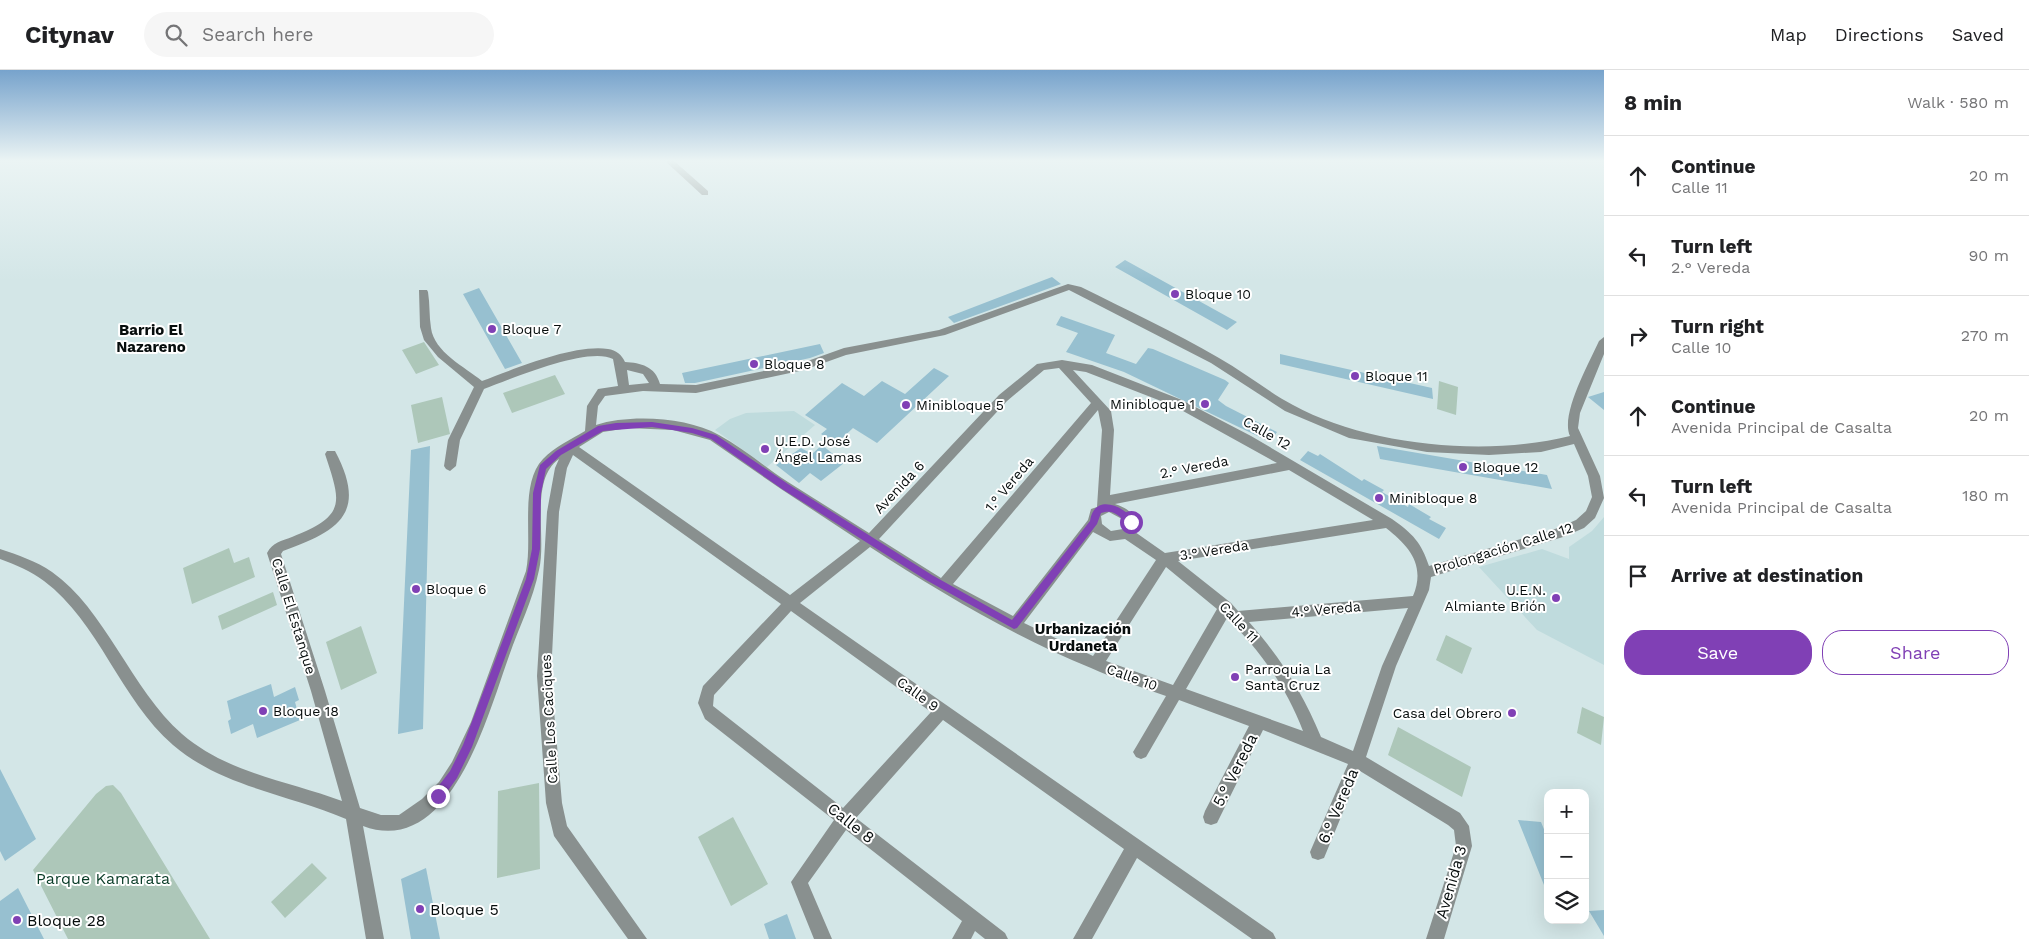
<!DOCTYPE html>
<meta charset="utf-8">
<style>
:root{--surface:#fff;--page:#f6f6f6;--text:#202124;--muted:#757577;--line:#e0e0e0;--accent:#8040b5}
body{margin:0;font-family:"Work Sans",sans-serif;background:var(--page);color:var(--text)}
.controls{position:absolute;right:15px;bottom:15px;display:grid;overflow:hidden;border-radius:10px;box-shadow:0 5px 20px #0002}
.controls button{width:45px;height:45px;display:grid;place-items:center;padding:0;border:0;border-bottom:1px solid var(--line);background:var(--surface);color:var(--text);font:25px sans-serif}
.stop{position:absolute;width:15px;height:15px;margin:-11px;border:4px solid #8040b5;border-radius:50%;background:#fff}
.stop.end{background:#8040b5;border-color:#fff;box-shadow:0 1px 5px #0008}
.list{margin:0;padding:0;list-style:none}
h2{display:flex;justify-content:space-between;align-items:center;height:65px;margin:0;padding:0 20px;font-size:21px}
h2 small{font-size:16px;font-weight:400;color:var(--muted)}
.list li{display:grid;grid-template-columns:32px 1fr auto;gap:15px;align-items:center;box-sizing:border-box;height:80px;padding:0 20px;border-top:1px solid var(--line)}
.list b{display:block;font-size:19px;white-space:nowrap}
.list p{margin:0;font-size:16px;white-space:nowrap;color:var(--muted)}
.list em{font-size:16px;font-style:normal;color:var(--muted)}
.actions{display:flex;gap:10px;padding:15px 20px}
.actions a{flex:1;padding:11px 0;border:1px solid var(--accent);border-radius:20px;text-align:center;font-size:18px;color:var(--accent)}
.actions .main{background:var(--accent);color:#fff}
.icon{flex:none;width:28px;height:28px;fill:none;stroke:currentColor;stroke-width:2;stroke-linecap:round;stroke-linejoin:round}
.map{position:relative;flex:none;width:1604px;height:869px;overflow:hidden}
header{display:flex;align-items:center;gap:30px;box-sizing:border-box;height:70px;padding:0 25px;background:var(--surface);border-bottom:1px solid var(--line)}
header strong{font-size:24px}
nav{display:flex;gap:28px;margin-inline-start:auto;font-size:18px}
.search{width:350px;height:45px;background:var(--page);display:flex;align-items:center;gap:12px;box-sizing:border-box;padding:0 18px;border-radius:28px;color:var(--muted);font-size:19px}
main{display:flex}
aside{flex:1;background:var(--surface)}
.map>svg:first-child{display:block}
.built{fill:#bfdbdd}
.green{fill:#adc7b9}
.building{fill:#97c0d0}
.lines{fill:none;stroke-linecap:round;stroke-linejoin:round}
.minor{fill:#89908f;fill-rule:evenodd}
.route{fill:#8040b5}
.poi-dot{fill:#8040b5;stroke:#fff;stroke-width:2}
.labels{text-anchor:middle;dominant-baseline:central;stroke-width:4;stroke-linejoin:round;paint-order:stroke}
.poi-label{font-size:14px;fill:#070d0d;stroke:#fff;text-anchor:start}
.street-label{font-size:14px;fill:#070d0d;stroke:#fff}
.neighbourhood-label{font-size:15px;font-weight:bold;fill:#070d0d;stroke:#fff}
.near-street-label{font-size:16px;fill:#070d0d;stroke:#fff}
.near-park-label{font-size:16px;fill:#083b26;stroke:#fff}
.near-poi-label{font-size:16px;fill:#070d0d;stroke:#fff;text-anchor:start}
</style>
<header>
<strong>Citynav</strong>
<div class="search"><svg class="icon" aria-label="search" viewBox="0 0 24 24"><circle cx="10" cy="10" r="6"/><path d="M15 15l6 6"/></svg>Search here</div>
<nav><a>Map</a><a>Directions</a><a>Saved</a></nav>
</header>
<main>
<div class="map">
<svg width="1604" height="869" viewBox="0 0 1604 869">
<rect width="100%" height="100%" fill="#d3e6e7"/>
<path class="built" d="M 794,341 L 815,355 L 767,397 L 715,360 L 730,349 L 746,343 Z
M 1604,447 L 1604,595 L 1537,560 L 1479,497 L 1542,479 L 1569,489 L 1569,477 L 1592,461 Z"/>
<path class="green" d="M 424,272 L 439,295 L 416,304 L 402,280 Z
M 555,305 L 565,324 L 512,343 L 503,323 Z
M 1439,311 L 1458,317 L 1456,345 L 1437,339 Z
M 442,327 L 450,364 L 418,373 L 411,335 Z
M 229,478 L 234,493 L 249,487 L 255,507 L 192,534 L 183,498 Z
M 273,522 L 277,535 L 222,560 L 218,546 Z
M 361,556 L 377,603 L 341,620 L 326,572 Z
M 1446,565 L 1472,578 L 1462,604 L 1436,590 Z
M 1582,637 L 1604,647 L 1601,675 L 1577,663 Z
M 1398,657 L 1471,697 L 1462,727 L 1388,685 Z
M 539,713 L 540,799 L 497,808 L 498,721 Z
M 113,715 L 121,723 L 210,869 L 68,869 L 33,800 L 96,724 L 106,716 Z
M 733,747 L 768,814 L 731,836 L 698,767 Z
M 312,793 L 327,808 L 285,848 L 271,832 Z"/>
<path class="building" d="M 1125,190 L 1237,252 L 1227,260 L 1115,197 Z
M 1052,207 L 1061,214 L 954,253 L 948,247 Z
M 479,218 L 522,293 L 505,299 L 463,224 Z
M 1061,246 L 1115,265 L 1106,283 L 1136,294 L 1148,278 L 1153,279 L 1225,310 L 1229,313 L 1218,330 L 1226,336 L 1277,362 L 1270,372 L 1124,302 L 1066,282 L 1078,263 L 1056,255 Z
M 820,274 L 824,283 L 810,288 L 695,313 L 685,313 L 682,303 Z
M 1280,284 L 1432,318 L 1433,329 L 1280,294 Z
M 934,298 L 949,306 L 877,373 L 853,358 L 836,374 L 821,364 L 827,359 L 805,345 L 842,313 L 864,326 L 882,311 L 905,324 Z
M 1604,322 L 1604,340 L 1588,327 Z
M 822,375 L 844,393 L 821,411 L 810,403 L 799,413 L 776,395 L 801,378 L 812,384 Z
M 430,376 L 423,659 L 398,664 L 411,380 Z
M 1377,376 L 1547,405 L 1552,419 L 1380,389 Z
M 1308,381 L 1318,386 L 1320,384 L 1362,411 L 1364,409 L 1384,420 L 1382,422 L 1408,437 L 1409,434 L 1431,447 L 1429,449 L 1446,458 L 1439,469 L 1300,390 Z
M 271,614 L 274,627 L 295,617 L 299,630 L 295,632 L 300,650 L 257,668 L 253,654 L 231,664 L 228,651 L 231,649 L 227,631 Z
M 0,699 L 36,769 L 5,791 L 0,781 Z
M 1518,750 L 1541,752 L 1548,769 L 1548,825 Z
M 426,798 L 440,869 L 411,869 L 401,809 Z
M 18,818 L 44,869 L 0,869 L 0,831 Z
M 1604,840 L 1604,866 L 1589,841 Z
M 787,844 L 796,869 L 769,869 L 764,854 Z"/>
<g class="lines">
<path class="minor" d="M 664,90 L 673,90 L 708,121 L 708,125 L 702,125 Z
M 1068,214 L 1081,217 C 1127,240 1175,262 1219,288 C 1244,302 1267,321 1293,335 C 1368,376 1487,387 1570,366 C 1560,345 1589,293 1599,271 L 1604,267 L 1604,284 L 1580,343 L 1578,358 L 1600,406 L 1604,428 L 1595,448 L 1584,458 L 1563,467 L 1431,507 L 1429,520 L 1396,596 L 1366,687 L 1460,743 L 1469,756 L 1472,776 L 1444,869 L 1426,869 L 1456,776 L 1454,760 L 1448,755 L 1360,701 L 1324,788 L 1318,790 L 1312,788 L 1310,782 L 1348,694 L 1263,660 L 1217,753 L 1211,755 L 1205,753 L 1203,747 L 1205,741 L 1249,656 L 1179,630 L 1146,687 L 1141,689 L 1136,687 L 1133,682 L 1136,677 L 1166,626 C 1141,617 1115,609 1091,598 C 1013,566 941,523 870,477 L 800,533 L 1273,863 L 1276,869 L 1252,869 L 1137,788 L 1092,869 L 1073,869 L 1124,779 L 943,650 L 856,748 L 1005,863 L 1008,869 L 985,869 L 975,861 L 971,869 L 952,869 L 962,851 L 846,760 L 808,813 L 832,869 L 814,869 L 791,812 L 834,750 L 705,649 L 698,633 L 703,616 L 781,534 L 573,385 L 567,398 L 559,442 L 551,606 L 562,733 L 567,756 L 647,869 L 628,869 L 554,766 L 546,733 L 537,606 L 547,442 L 555,398 L 559,389 C 529,410 547,468 539,500 C 533,530 519,557 509,586 C 488,644 451,789 363,756 L 384,869 L 366,869 L 346,749 C 288,724 222,717 173,675 C 120,629 99,552 44,511 C 31,501 16,495 0,489 L 0,479 C 18,485 36,491 52,502 C 105,539 131,619 182,664 C 227,703 288,711 342,731 L 311,621 L 267,483 C 273,472 281,471 292,467 C 347,445 341,433 325,384 L 327,381 L 335,381 C 368,443 339,461 283,481 L 281,484 L 325,621 L 360,738 L 381,745 L 399,745 L 422,729 L 439,712 L 452,692 L 471,652 L 526,501 C 533,468 519,414 543,389 C 554,377 572,369 585,361 L 587,336 L 598,319 L 618,316 L 613,289 C 588,276 511,309 484,319 L 460,370 L 456,396 L 450,401 L 446,399 L 444,396 L 448,370 L 474,317 L 438,287 L 424,270 L 420,257 L 419,220 L 427,220 L 428,222 C 430,234 429,246 431,258 C 434,282 465,297 482,311 C 515,299 573,274 608,279 C 616,280 622,285 625,292 C 641,293 655,296 660,314 L 696,315 L 802,293 L 844,278 L 939,260 ZM 1069,220 L 1211,293 L 1285,341 L 1349,368 L 1427,382 L 1489,385 L 1541,382 L 1574,374 L 1588,406 L 1592,427 L 1586,441 L 1576,450 L 1555,459 L 1429,496 C 1421,472 1413,464 1392,449 L 1251,366 L 1182,330 L 1092,295 L 1062,290 L 1037,294 L 999,325 L 869,463 C 842,446 815,429 788,412 C 765,397 743,378 719,365 C 687,347 630,344 596,355 L 598,336 L 605,326 L 643,321 L 696,323 L 804,300 L 846,285 L 945,265 ZM 1059,298 L 1091,333 L 941,508 L 879,469 L 1007,331 L 1044,300 ZM 627,300 L 643,304 L 649,313 L 629,315 ZM 1073,300 L 1086,302 L 1174,336 L 1277,393 L 1110,425 L 1114,360 L 1111,341 ZM 1098,340 L 1102,360 L 1097,437 L 1091,439 L 1088,450 L 1013,546 L 953,514 ZM 628,358 L 673,360 L 710,370 L 781,419 L 860,471 L 790,525 L 579,377 L 603,362 ZM 1289,400 L 1373,450 L 1165,483 L 1135,462 L 1137,457 C 1135,443 1127,438 1115,434 ZM 1109,442 L 1122,449 L 1125,457 L 1123,459 L 1111,461 L 1102,454 L 1101,446 ZM 1386,458 C 1409,476 1426,495 1413,526 L 1238,541 L 1231,533 L 1178,491 ZM 1093,462 L 1110,471 L 1125,469 L 1156,490 L 1093,586 L 1024,553 ZM 1166,497 L 1217,539 L 1173,615 L 1106,591 ZM 1408,538 L 1382,596 L 1353,681 L 1321,667 C 1303,623 1280,587 1249,552 ZM 791,541 L 931,642 L 843,738 L 713,636 L 714,625 ZM 1227,548 C 1260,580 1287,618 1303,661 L 1186,619 Z"/>
</g>
<linearGradient id="sky" x2="0" y2="1"><stop stop-color="#77a3cc"/><stop offset="0.43" stop-color="#ebf4f4"/><stop offset="1" stop-color="#ebf4f4" stop-opacity="0"/></linearGradient>
<rect width="1604" height="211" fill="url(#sky)"/>
<path class="route" d="M 652,352 L 692,358 L 716,365 L 788,414 L 932,505 L 1012,550 L 1090,451 C 1094,423 1124,435 1135,452 L 1131,455 C 1119,449 1117,438 1101,443 L 1097,454 L 1017,558 L 1014,559 L 926,510 L 782,419 L 711,369 L 692,363 L 652,357 L 603,361 L 561,385 L 546,399 L 541,423 L 540,479 L 534,509 L 472,677 L 457,708 L 442,729 L 434,729 L 434,722 L 450,701 L 463,675 L 526,509 L 532,479 L 533,423 L 540,395 L 556,381 L 598,356 L 616,353 Z"/>
<g class="poi-dot">
<circle cx="1175" cy="224" r="5"/>
<circle cx="492" cy="259" r="5"/>
<circle cx="754" cy="294" r="5"/>
<circle cx="1355" cy="306" r="5"/>
<circle cx="1205" cy="334" r="5"/>
<circle cx="906" cy="335" r="5"/>
<circle cx="765" cy="379" r="5"/>
<circle cx="1463" cy="397" r="5"/>
<circle cx="1379" cy="428" r="5"/>
<circle cx="416" cy="519" r="5"/>
<circle cx="1556" cy="528" r="5"/>
<circle cx="1235" cy="607" r="5"/>
<circle cx="263" cy="641" r="5"/>
<circle cx="1512" cy="643" r="5"/>
<circle cx="420" cy="839" r="5"/>
<circle cx="17" cy="850" r="5"/>
</g>
<g class="labels">
<g class="poi-label">
<text x="1185" y="224">Bloque 10</text>
<text x="502" y="259">Bloque 7</text>
<text x="764" y="294">Bloque 8</text>
<text x="1365" y="306">Bloque 11</text>
<text x="1195" y="334" text-anchor="end">Minibloque 1</text>
<text x="916" y="335">Minibloque 5</text>
<text x="775" y="371">U.E.D. José<tspan x="775" dy="16">Ángel Lamas</tspan></text>
<text x="1473" y="397">Bloque 12</text>
<text x="1389" y="428">Minibloque 8</text>
<text x="426" y="519">Bloque 6</text>
<text x="1546" y="520" text-anchor="end">U.E.N.<tspan x="1546" dy="16">Almiante Brión</tspan></text>
<text x="1245" y="599">Parroquia La<tspan x="1245" dy="16">Santa Cruz</tspan></text>
<text x="273" y="641">Bloque 18</text>
<text x="1502" y="643" text-anchor="end">Casa del Obrero</text>
</g>
<g class="street-label">
<text transform="translate(1267 363) rotate(30)">Calle 12</text>
<text transform="translate(1194 397) rotate(-11)">2.° Vereda</text>
<text transform="translate(1009 414) rotate(-50)">1.° Vereda</text>
<text transform="translate(899 417) rotate(-47)">Avenida 6</text>
<text transform="translate(1503 478) rotate(-17)">Prolongación Calle 12</text>
<text transform="translate(1214 480) rotate(-9)">3.° Vereda</text>
<text transform="translate(1326 539) rotate(-5)">4.° Vereda</text>
<text transform="translate(294 546) rotate(73)">Calle El Estanque</text>
<text transform="translate(1239 552) rotate(47)">Calle 11</text>
<text transform="translate(1132 607) rotate(20)">Calle 10</text>
<text transform="translate(918 624) rotate(36)">Calle 9</text>
<text transform="translate(549 649) rotate(-93)">Calle Los Caciques</text>
</g>
<g class="neighbourhood-label">
<text x="151" y="260">Barrio El<tspan x="151" dy="17">Nazareno</tspan></text>
<text x="1083" y="559">Urbanización<tspan x="1083" dy="17">Urdaneta</tspan></text>
</g>
<g class="near-street-label">
<text transform="translate(1235 700) rotate(-63)">5.° Vereda</text>
<text transform="translate(1338 736) rotate(-67)">6.° Vereda</text>
<text transform="translate(851 753) rotate(38)">Calle 8</text>
<text transform="translate(1451 812) rotate(-74)">Avenida 3</text>
</g>
<g class="near-park-label">
<text x="103" y="808">Parque Kamarata</text>
</g>
<g class="near-poi-label">
<text x="430" y="839">Bloque 5</text>
<text x="27" y="850">Bloque 28</text>
</g>
</g>
</svg>
<div class="controls">
<button>+</button>
<button>−</button>
<button><svg class="icon" aria-label="layers" viewBox="0 0 24 24"><path d="M12 4l9 5-9 5-9-5zM3 14l9 5 9-5"/></svg></button>
</div>
<div class="stop" style="left:1131px;top:452px"></div>
<div class="stop end" style="left:438px;top:726px"></div>
</div>
<aside>
<h2>8 min<small>Walk · 580 m</small></h2>
<ul class="list">
<li><svg class="icon" aria-label="ahead" viewBox="0 0 24 24"><path d="M12 20V5M6 11l6-6 6 6"/></svg><div><b>Continue</b><p>Calle 11</p></div><em>20 m</em></li>
<li><svg class="icon" aria-label="left" viewBox="0 0 24 24"><path d="M17 20v-9H6M10 6l-5 5 5 5"/></svg><div><b>Turn left</b><p>2.° Vereda</p></div><em>90 m</em></li>
<li><svg class="icon" aria-label="right" viewBox="0 0 24 24"><path d="M7 20v-9h11M14 6l5 5-5 5"/></svg><div><b>Turn right</b><p>Calle 10</p></div><em>270 m</em></li>
<li><svg class="icon" aria-label="ahead" viewBox="0 0 24 24"><path d="M12 20V5M6 11l6-6 6 6"/></svg><div><b>Continue</b><p>Avenida Principal de Casalta</p></div><em>20 m</em></li>
<li><svg class="icon" aria-label="left" viewBox="0 0 24 24"><path d="M17 20v-9H6M10 6l-5 5 5 5"/></svg><div><b>Turn left</b><p>Avenida Principal de Casalta</p></div><em>180 m</em></li>
<li><svg class="icon" aria-label="arrive" viewBox="0 0 24 24"><path d="M6 21V4h12l-3 4 3 4H6"/></svg><div><b>Arrive at destination</b></div></li>
</ul>
<div class="actions"><a class="main">Save</a><a>Share</a></div>
</aside>
</main>
